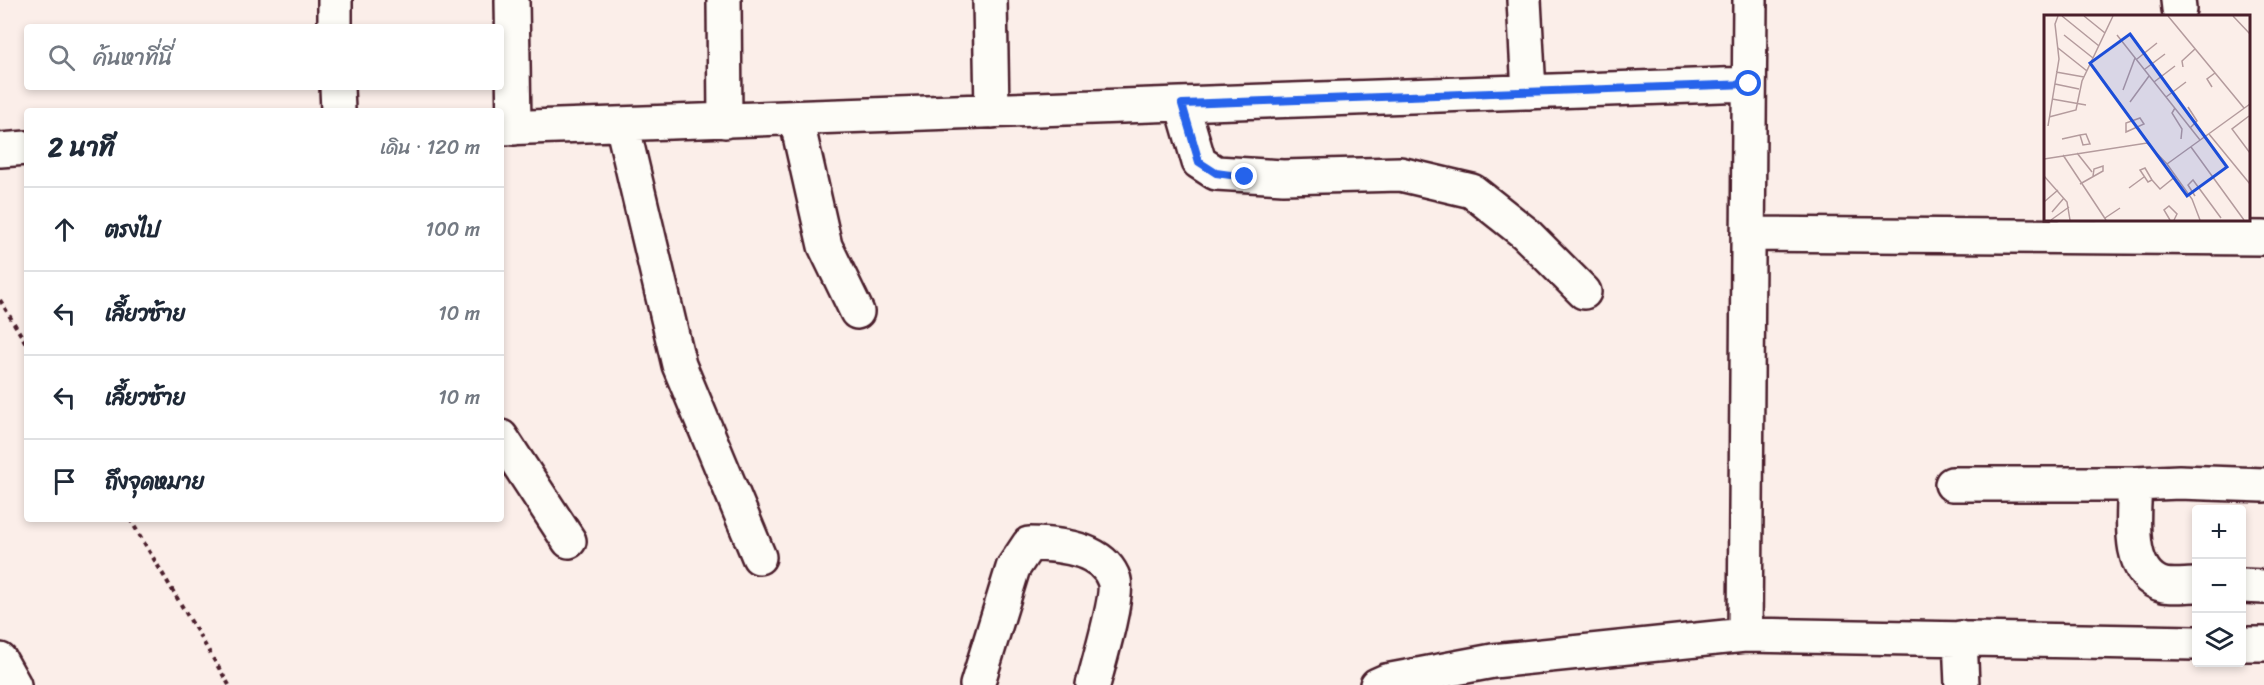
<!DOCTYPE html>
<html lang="th">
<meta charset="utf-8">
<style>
:root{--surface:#fff;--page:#f6f6f7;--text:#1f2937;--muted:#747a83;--line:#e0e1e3}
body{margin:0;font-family:Sriracha,"Playpen Sans Thai",sans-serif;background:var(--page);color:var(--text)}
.controls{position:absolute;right:18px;bottom:18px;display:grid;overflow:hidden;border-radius:6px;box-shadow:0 3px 9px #0003}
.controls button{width:54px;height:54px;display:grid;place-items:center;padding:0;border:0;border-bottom:2px solid var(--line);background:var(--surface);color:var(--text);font:30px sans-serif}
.stop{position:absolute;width:18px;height:18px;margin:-14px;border:4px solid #2563eb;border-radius:50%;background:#fff}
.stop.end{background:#2563eb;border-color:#fff;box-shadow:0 2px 6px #0008}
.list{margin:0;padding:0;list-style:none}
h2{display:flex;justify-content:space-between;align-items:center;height:78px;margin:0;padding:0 24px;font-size:26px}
h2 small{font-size:20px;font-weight:400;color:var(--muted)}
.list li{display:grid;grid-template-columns:39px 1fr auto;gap:18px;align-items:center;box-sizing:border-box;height:84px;padding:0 24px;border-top:2px solid var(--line)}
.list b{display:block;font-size:22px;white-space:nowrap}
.list em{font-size:20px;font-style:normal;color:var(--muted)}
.icon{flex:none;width:33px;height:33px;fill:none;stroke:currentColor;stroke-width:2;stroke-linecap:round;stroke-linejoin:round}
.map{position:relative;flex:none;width:2264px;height:685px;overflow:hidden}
.search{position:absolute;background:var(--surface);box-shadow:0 3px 9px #0003;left:24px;top:24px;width:480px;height:66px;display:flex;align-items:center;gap:15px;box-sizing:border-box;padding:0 21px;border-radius:6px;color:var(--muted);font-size:22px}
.panel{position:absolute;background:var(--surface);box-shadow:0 3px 9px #0003;left:24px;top:108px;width:480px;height:414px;border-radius:6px}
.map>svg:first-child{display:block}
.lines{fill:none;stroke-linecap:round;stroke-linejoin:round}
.minor-casing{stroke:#4a1f2b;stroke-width:38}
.path{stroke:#4a1f2b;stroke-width:4;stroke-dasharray:4.5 4.5;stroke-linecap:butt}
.minor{stroke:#fdfcf7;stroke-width:33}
.route{stroke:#2563eb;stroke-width:8}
.inset-road{fill:none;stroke:#b49b9d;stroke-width:1.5}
.view{fill:#1d4ed8;fill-opacity:0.15;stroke:#1d4ed8;stroke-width:3}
.inset-edge{fill:none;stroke:#4a1f2b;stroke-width:3}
</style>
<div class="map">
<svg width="2264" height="685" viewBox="0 0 2264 685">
<rect width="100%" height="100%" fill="#fbeee9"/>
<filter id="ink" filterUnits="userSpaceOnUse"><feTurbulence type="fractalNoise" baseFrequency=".0167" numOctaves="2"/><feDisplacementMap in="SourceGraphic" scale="12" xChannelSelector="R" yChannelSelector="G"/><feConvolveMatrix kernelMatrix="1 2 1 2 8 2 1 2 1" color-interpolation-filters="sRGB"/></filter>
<g filter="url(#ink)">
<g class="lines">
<g class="minor-casing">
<path id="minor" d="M 335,0 L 335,27
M 512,0 L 514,128
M 724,0 L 725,121
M 990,0 L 992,111
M 1524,0 L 1529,92
M 2178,0 L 2179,9
M 337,87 L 338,111
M 1182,104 L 1199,162 L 1216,173 L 1283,177 L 1400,174 L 1472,191 L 1525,233 L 1584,292
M 796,118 L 825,246 L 857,312
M 622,124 L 679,365 L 759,557
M 501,128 L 1749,84
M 0,150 L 27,148
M 1748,234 L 2264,238
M 501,437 L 569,541
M 1952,484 L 2135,484
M 2196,585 C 2186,585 2174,587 2164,585 C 2125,575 2134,513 2135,484 L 2179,482 L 2264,485
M 2242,586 L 2264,587
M 1745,635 L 1750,0
M 1960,638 L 1962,685
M 2242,644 L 2264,644
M 0,660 L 14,685
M 977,685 L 1013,568 L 1029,544 C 1059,544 1103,548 1114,580 C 1119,595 1098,666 1093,685
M 1377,685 L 1386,681 L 1493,661 L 1745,635 L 2196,643"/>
</g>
<path class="path" d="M 0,300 L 27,345
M 130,519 L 229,685"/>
<use href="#minor" class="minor"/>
</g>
</g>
<g class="lines" filter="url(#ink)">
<path class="route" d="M 1245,177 L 1216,173 L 1199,162 L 1182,104 L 1749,84"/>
</g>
<g transform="translate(2044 15)">
<rect width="206" height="206" fill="#fbeee9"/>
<path class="inset-road" d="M 18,1 L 55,31M 40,1 L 61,18M 124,1 L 200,93M 189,1 L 206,19M 20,20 L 49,43M 73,20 L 156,125M 14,33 L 43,56M 93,44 L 113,28M 139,52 L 138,46 L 151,34M 101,54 L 121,39M 12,57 L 40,62M 110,67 L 131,51M 11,69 L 35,74M 168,72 L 163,64 L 171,58M 79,75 L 91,43M 122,82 L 142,67M 8,84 L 42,90M 86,87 L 105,61M 144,92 L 153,106 L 146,113M 131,93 L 128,98 L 138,114 L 137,124M 205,101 L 188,114 L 206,138M 5,102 L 32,95 L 38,66 L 69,1M 96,103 L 100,109 L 82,117 L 82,108 ZM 4,111 L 15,44 L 11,9 L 14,1M 165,119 L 206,169M 18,124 L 36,120 L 42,119 L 46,129 L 39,130 L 36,120M 147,132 L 200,205M 33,138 L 48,157M 19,140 L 62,205M 0,144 L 103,128 L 123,149 L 148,184 L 156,205M 123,149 L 206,89M 101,153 L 108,165 L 104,167 L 96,155 ZM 0,161 L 23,187 L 26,205M 108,165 L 116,174 L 132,161M 36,169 L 59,156 L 59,151 L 50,154 L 49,161M 85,173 L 100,162M 151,181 L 144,170 L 149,165 L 177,203M 0,187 L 14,175M 8,197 L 20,183M 61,203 L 76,193M 7,205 L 25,192M 126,205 L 120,195 L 125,191 L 133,199 L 130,205"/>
<path class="view" d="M 86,19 L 183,152 L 143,181 L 46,48 Z"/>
<rect width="206" height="206" class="inset-edge"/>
</g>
</svg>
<div class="controls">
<button>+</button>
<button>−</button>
<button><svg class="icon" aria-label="layers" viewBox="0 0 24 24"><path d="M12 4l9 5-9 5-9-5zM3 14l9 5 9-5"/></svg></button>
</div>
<div class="stop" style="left:1749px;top:84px"></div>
<div class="stop end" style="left:1245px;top:177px"></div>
<div class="search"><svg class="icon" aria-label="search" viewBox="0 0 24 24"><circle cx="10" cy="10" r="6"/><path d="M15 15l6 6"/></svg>ค้นหาที่นี่</div>
<section class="panel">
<h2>2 นาที<small>เดิน · 120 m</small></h2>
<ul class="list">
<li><svg class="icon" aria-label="ahead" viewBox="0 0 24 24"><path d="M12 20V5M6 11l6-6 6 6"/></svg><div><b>ตรงไป</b></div><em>100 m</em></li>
<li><svg class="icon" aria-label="left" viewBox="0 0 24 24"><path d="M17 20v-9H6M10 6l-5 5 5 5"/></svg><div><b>เลี้ยวซ้าย</b></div><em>10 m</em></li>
<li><svg class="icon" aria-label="left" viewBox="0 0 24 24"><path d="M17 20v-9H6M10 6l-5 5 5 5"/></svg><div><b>เลี้ยวซ้าย</b></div><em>10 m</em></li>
<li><svg class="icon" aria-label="arrive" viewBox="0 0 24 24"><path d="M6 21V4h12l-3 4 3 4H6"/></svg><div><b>ถึงจุดหมาย</b></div></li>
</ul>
</section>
</div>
